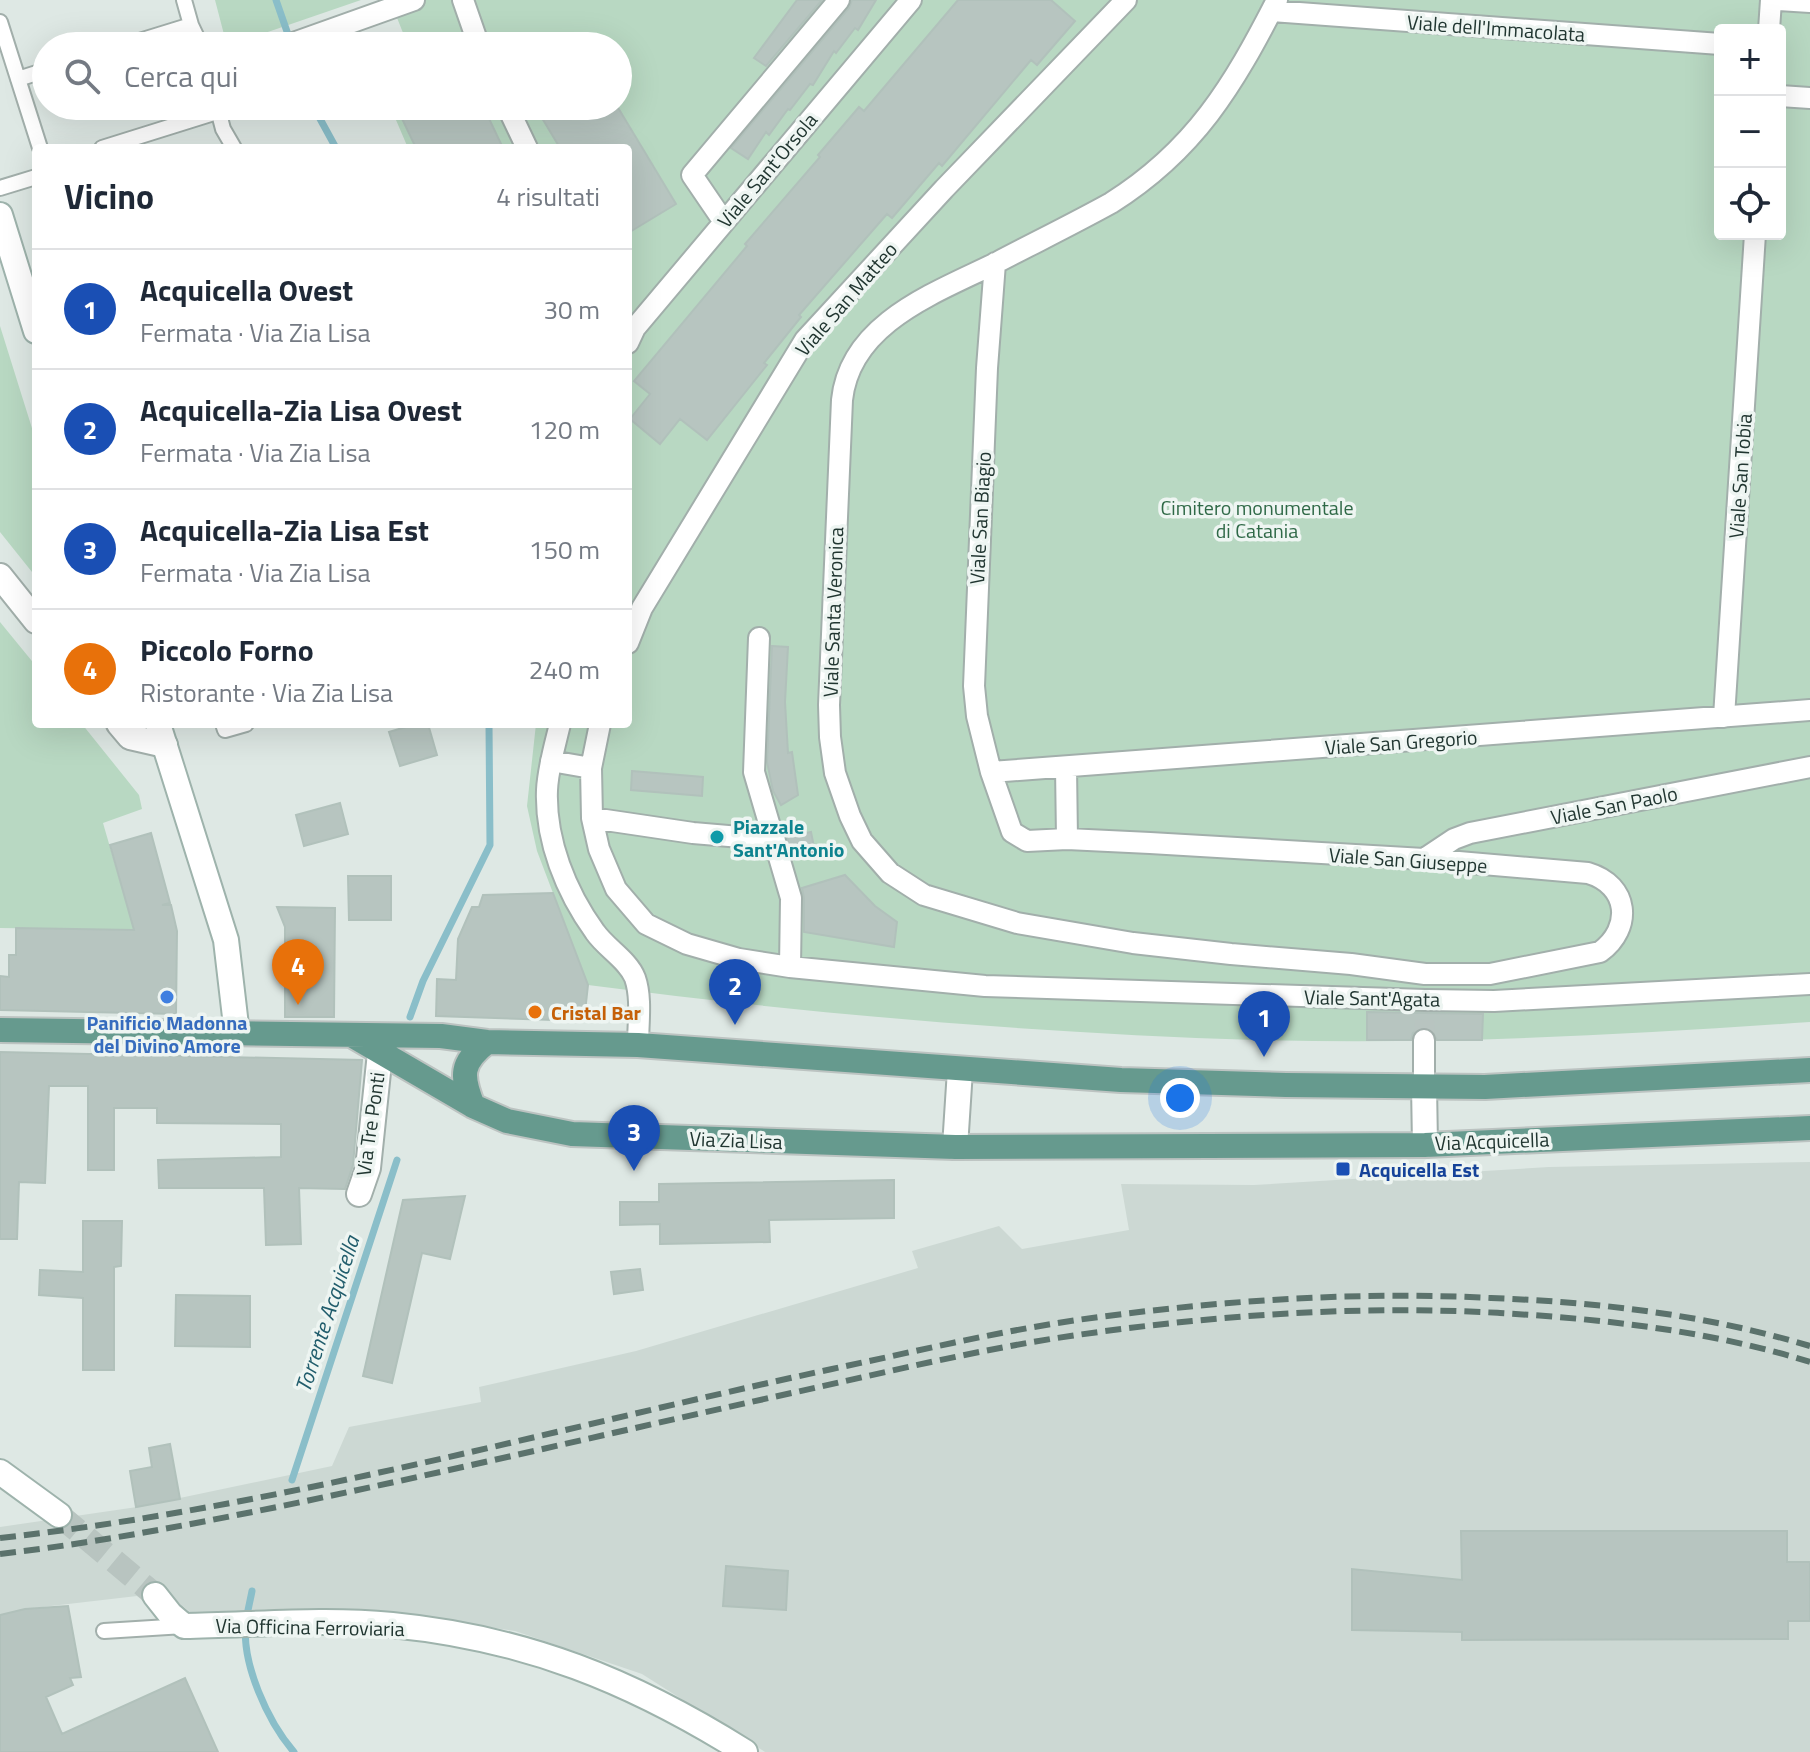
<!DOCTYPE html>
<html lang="it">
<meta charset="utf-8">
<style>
:root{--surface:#fff;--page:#f2f2f3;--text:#1f2937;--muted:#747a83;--line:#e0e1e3;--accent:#785249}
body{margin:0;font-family:"Titillium Web",sans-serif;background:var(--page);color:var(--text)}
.controls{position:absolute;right:24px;top:24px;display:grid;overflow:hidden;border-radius:8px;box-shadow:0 8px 32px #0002}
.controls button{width:72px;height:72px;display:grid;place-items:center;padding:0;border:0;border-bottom:2px solid var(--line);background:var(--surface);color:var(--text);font:40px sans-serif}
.you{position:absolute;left:1180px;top:1098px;width:28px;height:28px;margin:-20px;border:6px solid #fff;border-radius:50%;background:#1a73e8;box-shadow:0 0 0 12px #1a73e833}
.badge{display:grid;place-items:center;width:52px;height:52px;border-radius:50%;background:var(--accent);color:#fff;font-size:26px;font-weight:700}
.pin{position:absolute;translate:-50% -66px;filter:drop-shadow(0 2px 4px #0008)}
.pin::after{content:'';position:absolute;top:42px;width:28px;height:24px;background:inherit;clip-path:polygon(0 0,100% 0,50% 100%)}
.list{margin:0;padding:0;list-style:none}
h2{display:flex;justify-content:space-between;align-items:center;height:104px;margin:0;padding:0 32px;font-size:34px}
h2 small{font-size:26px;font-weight:400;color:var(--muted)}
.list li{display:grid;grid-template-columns:52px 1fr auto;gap:24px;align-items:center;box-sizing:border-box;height:120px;padding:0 32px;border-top:2px solid var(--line)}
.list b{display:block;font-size:30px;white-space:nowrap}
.list p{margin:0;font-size:26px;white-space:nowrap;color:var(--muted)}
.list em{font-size:26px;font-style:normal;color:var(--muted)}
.icon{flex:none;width:44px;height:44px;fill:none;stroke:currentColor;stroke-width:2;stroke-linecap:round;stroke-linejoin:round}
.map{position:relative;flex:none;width:1810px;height:1752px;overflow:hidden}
.search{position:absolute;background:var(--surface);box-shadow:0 8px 32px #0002;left:32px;top:32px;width:600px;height:88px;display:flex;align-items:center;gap:20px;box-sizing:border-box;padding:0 28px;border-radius:44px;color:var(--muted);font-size:30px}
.panel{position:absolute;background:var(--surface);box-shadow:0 8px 32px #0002;left:32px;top:144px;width:600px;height:584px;border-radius:8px}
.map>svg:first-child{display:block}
.built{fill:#ccd8d3}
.green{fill:#b8d8c2;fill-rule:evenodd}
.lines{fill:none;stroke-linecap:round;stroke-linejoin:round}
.stream{stroke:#8abec9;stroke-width:7}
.building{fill:#b7c5c0;stroke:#b1c1bb;stroke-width:2}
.pedestrian-tunnel{stroke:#b8c4c0;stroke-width:20;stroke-dasharray:20 10;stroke-linecap:butt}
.secondary-tunnel{stroke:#b8c4c0;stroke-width:24;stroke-dasharray:24 12;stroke-linecap:butt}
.service-casing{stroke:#a2afab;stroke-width:18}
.pedestrian-casing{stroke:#a2afab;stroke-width:24}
.minor-casing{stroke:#a2afab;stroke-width:28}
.secondary-casing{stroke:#9eb3ac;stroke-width:28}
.primary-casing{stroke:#bcc3c1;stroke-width:28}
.service{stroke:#fff;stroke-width:14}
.pedestrian{stroke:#fff;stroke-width:20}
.minor{stroke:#fff;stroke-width:24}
.secondary{stroke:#fff;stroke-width:24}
.primary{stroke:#669a8e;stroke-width:24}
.rail{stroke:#5b726c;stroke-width:6;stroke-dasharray:16 8;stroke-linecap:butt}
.culture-dot{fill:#0f9aa8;stroke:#eef5f2;stroke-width:3}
.shop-dot{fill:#3f7fe0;stroke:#eef5f2;stroke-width:3}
.food-dot{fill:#e8710a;stroke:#eef5f2;stroke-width:3}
.transit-dot{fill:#1a4fb4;stroke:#eef5f2;stroke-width:3}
.labels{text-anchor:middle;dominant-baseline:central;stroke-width:7;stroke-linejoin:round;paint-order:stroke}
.street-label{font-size:20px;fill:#213631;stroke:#eef5f2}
.park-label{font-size:20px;fill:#2f6947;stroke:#eef5f2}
.culture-label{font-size:20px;font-weight:bold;fill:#0d838f;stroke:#eef5f2;text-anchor:start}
.food-label{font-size:20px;font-weight:bold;fill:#c56008;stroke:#eef5f2;text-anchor:start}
.shop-label{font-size:20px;font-weight:bold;fill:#366cbe;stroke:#eef5f2}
.transit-label{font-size:20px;font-weight:bold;fill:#164399;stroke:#eef5f2;text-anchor:start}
.water-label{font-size:22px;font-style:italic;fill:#215d6c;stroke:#eef5f2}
</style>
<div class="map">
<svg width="1810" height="1752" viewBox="0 0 1810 1752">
<rect width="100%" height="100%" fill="#dee8e4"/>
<path class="built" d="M 1810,1162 L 1810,1752 L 765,1752 L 642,1674 L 515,1631 L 375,1610 L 190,1612 L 168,1594 L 148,1605 L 137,1596 L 25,1609 L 0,1615 L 0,1527 L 137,1507 L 332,1466 L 349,1427 L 481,1402 L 479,1387 L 636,1351 L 918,1268 L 912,1251 L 999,1226 L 1022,1249 L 1129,1230 L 1121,1184 L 1254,1185 L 1549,1167 Z"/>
<path class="green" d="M 215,0 L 361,0 L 227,46 Z
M 390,0 L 1810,0 L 1810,1022 C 1626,1035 1441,1045 1256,1040 C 1033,1033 810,1014 588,985 L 537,851 L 527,806 L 536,724 L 628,724 L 628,148 L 408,148 L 390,106 L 618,106 L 618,46 L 402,46 L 407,43 ZM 1720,30 L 1780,30 L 1780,234 L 1720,234 Z
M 0,326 L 36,441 L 36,577 L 0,532 Z
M 0,622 L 36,666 L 36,724 L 82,724 L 139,795 L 142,809 L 103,823 L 134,930 L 0,928 Z"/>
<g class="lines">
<path class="stream" d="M 276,0 L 291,43
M 313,106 L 336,148
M 410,1017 L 423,981 L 490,845 L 489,724
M 292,1480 L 397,1160
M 252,1591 C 250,1602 247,1612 246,1623 C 241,1663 268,1722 294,1752"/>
</g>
<path class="building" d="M 797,0 L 822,0 L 766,66 L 754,58 Z
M 852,0 L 876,0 L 858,30 L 855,28 L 836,53 L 834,51 L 813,85 L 810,84 L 790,110 L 788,109 L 769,135 L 766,132 L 748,159 L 731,148 L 849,8 Z
M 958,0 L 1051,0 L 1075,21 L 1037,65 L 1031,60 L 942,166 L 939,163 L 892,218 L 887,214 L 799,315 L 801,317 L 764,363 L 767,365 L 707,440 L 680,419 L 660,444 L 630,419 L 650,394 L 634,381 L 747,246 L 745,244 L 820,157 L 818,155 L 859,107 L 864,111 Z
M 396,106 L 483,106 L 503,148 L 416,148 Z
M 551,106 L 617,106 L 676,204 L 628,233 L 628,148 L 560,148 L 539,113 Z
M 772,646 L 788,647 L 785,702 L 788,753 L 792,752 L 798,795 L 781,805 L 773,791 L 767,762 Z
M 416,724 L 428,724 L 437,755 L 400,766 L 389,732 Z
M 632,771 L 703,777 L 702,796 L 631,790 Z
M 340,803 L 348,834 L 304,846 L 296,815 Z
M 811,832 L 815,852 L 792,857 L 787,837 Z
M 151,833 L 170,903 L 162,905 L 171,905 L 177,931 L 176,1014 L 0,1010 L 0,976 L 9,977 L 9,955 L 16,955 L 16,928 L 134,930 L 110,845 Z
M 845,875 L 875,906 L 897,922 L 894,947 L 804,932 L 804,898 L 802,888 Z
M 348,876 L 391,876 L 391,920 L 349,920 Z
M 553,893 L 588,985 L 584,1021 L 436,1016 L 437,979 L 456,980 L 458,939 L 472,907 L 479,907 L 483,895 Z
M 277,907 L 335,908 L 334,1017 L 285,1017 L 285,927 Z
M 1367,1012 L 1483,1014 L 1482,1040 L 1437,1040 L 1431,1029 L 1423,1027 L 1413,1033 L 1411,1040 L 1367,1040 Z
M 0,1052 L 362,1060 L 353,1165 L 345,1189 L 299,1188 L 301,1244 L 266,1245 L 264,1188 L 159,1188 L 158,1160 L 281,1157 L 281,1124 L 157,1123 L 157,1108 L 114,1108 L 114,1170 L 88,1170 L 88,1086 L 49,1086 L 45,1183 L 19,1182 L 17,1239 L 0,1239 Z
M 894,1180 L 894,1218 L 769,1220 L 770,1242 L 660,1244 L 660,1224 L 620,1225 L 620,1202 L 659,1202 L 659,1184 Z
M 465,1196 L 450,1259 L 422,1253 L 392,1383 L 363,1376 L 403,1200 Z
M 83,1221 L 122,1221 L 121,1266 L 114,1267 L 114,1370 L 83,1370 L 83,1298 L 39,1295 L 40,1270 L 83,1272 Z
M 640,1269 L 643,1290 L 614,1294 L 611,1272 Z
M 176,1295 L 250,1296 L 250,1347 L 175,1346 Z
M 170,1444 L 180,1499 L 136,1507 L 130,1471 L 152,1467 L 149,1448 Z
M 1461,1531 L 1787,1531 L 1787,1562 L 1810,1562 L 1810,1621 L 1788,1621 L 1788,1639 L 1462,1640 L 1462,1632 L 1352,1630 L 1352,1569 L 1462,1580 Z
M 726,1566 L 788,1571 L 786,1610 L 723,1606 Z
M 68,1606 L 81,1677 L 70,1678 L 73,1685 L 46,1697 L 62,1734 L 185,1678 L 218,1752 L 0,1752 L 0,1615 L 25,1609 Z"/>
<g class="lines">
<path class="pedestrian-tunnel" d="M 1424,1040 L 1425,1012"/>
<path class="secondary-tunnel" d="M 59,1515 L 155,1595"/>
<g class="service-casing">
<path id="service" d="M 184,0 L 191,25 L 201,46
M 0,22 L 40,148
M 123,46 L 191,25
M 18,79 L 46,70
M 217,106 L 223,129 L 234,148
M 102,148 L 217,112
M 0,188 L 36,177
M 223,724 L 225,730 L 246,724
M 104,1631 L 184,1626"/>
</g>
<g class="pedestrian-casing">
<path id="pedestrian" d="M 463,0 L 479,46
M 1778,0 L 1810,2
M 1272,11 L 1720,44
M 1769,30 L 1771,0
M 285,46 L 414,0
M 1780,96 L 1810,98
M 507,106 L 527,148
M 724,222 L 692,175 L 839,0
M 995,263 L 987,368 L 974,686 L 977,716 L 991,772 L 1012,832 L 1027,841 L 1067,839 L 1150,843 L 1424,859 L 1588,873 C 1629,885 1633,928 1600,952 L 1490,974 L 1425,974 L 1351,964 L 1231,954 L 1133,943 L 1017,923 L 924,895 L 890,873 L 862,841 L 850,816 L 835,773 L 830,737 L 829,705 L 842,400 C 850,323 935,293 996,263 C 1034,243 1073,224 1111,203 C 1195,150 1233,86 1277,0
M 628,343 L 635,328 L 911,0
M 759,638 L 754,772 L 791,898 L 790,967
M 628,643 L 642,608 L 805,340 L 944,189 L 1126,0
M 1724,717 L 1755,234
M 560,724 C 555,745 548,768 547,790 C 545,840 566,892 595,932 C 606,948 628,960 635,978 C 642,998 638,1024 638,1045
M 551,761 L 591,768 L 592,818 L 599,849 L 616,889 L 646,924 L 687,944 L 739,959 L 790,967 L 985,986 L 1425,1000 L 1494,1001 L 1810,984
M 1066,767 L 1067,839
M 591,768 L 600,724
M 991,772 L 1810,710
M 592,818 L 693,833 L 775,840
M 1424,859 L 1454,839 L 1470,833 L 1810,767
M 1424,1085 L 1424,1040"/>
</g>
<g class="minor-casing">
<path id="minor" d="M 0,576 L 36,621
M 119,724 L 130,737 L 165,745
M 1424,1085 L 1425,1145
M 955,1147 L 960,1070
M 359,1194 L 368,1168 L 380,1053"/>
</g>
<g class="secondary-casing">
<path id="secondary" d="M 0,215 L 36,331
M 158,724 L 226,940 L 237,1034
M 0,1472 L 59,1515
M 155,1595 L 170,1614 L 184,1626 C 253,1625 324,1618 392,1625 C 526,1638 632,1681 745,1752"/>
</g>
<g class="primary-casing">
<path id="primary" d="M 0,1030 L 441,1036 L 487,1042 L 638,1045 L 1121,1080 L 1286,1085 L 1485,1087 L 1810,1070
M 353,1036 L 473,1106 L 507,1121 L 572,1134 L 955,1147 L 1425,1145 L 1810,1128
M 473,1106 C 461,1076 460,1063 487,1042"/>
</g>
<use href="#service" class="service"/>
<use href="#pedestrian" class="pedestrian"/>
<use href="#minor" class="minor"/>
<use href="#secondary" class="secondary"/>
<use href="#primary" class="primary"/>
<path class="rail" d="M 0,1538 C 281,1507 556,1428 832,1369 C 913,1352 995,1332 1077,1320 C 1214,1301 1352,1291 1491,1298 C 1598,1302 1707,1315 1810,1346
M 0,1554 C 95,1543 188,1525 282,1506 C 451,1471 619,1431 787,1394 C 883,1373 980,1349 1077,1335 C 1217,1315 1359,1305 1500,1313 C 1604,1319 1711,1331 1810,1362"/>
</g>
<circle class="culture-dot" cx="717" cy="837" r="8"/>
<circle class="shop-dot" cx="167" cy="997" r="8"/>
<circle class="food-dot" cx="535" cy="1012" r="8"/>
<rect class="transit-dot" x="1335" y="1161" width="16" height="16" rx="4"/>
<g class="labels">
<g class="street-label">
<text transform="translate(1496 28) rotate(4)">Viale dell'Immacolata</text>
<text transform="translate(767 170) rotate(-50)">Viale Sant'Orsola</text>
<text transform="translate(846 299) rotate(-49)">Viale San Matteo</text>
<text transform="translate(1740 476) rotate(-86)">Viale San Tobia</text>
<text transform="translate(980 518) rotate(-87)">Viale San Biagio</text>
<text transform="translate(833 612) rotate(-88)">Viale Santa Veronica</text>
<text transform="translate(1401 742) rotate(-4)">Viale San Gregorio</text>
<text transform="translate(1614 805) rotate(-11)">Viale San Paolo</text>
<text transform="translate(1408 860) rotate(4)">Viale San Giuseppe</text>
<text transform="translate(1372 998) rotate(1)">Viale Sant'Agata</text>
<text transform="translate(370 1124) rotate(-82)">Via Tre Ponti</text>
<text transform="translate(736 1140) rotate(2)">Via Zia Lisa</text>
<text transform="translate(1492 1141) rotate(-2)">Via Acquicella</text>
<text transform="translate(310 1627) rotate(1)">Via Officina Ferroviaria</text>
</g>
<g class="park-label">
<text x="1257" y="507">Cimitero monumentale<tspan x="1257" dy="23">di Catania</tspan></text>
</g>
<g class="culture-label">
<text x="733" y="826">Piazzale<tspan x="733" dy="23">Sant'Antonio</tspan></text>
</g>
<g class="food-label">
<text x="551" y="1012">Cristal Bar</text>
</g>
<g class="shop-label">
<text x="167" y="1022">Panificio Madonna<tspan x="167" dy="23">del Divino Amore</tspan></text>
</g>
<g class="transit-label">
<text x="1359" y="1169">Acquicella Est</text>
</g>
<g class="water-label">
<text transform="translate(327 1314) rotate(-72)">Torrente Acquicella</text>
</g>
</g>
</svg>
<div class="controls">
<button>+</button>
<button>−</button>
<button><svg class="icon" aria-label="locate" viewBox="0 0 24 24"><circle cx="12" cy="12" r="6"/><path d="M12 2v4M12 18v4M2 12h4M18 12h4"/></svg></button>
</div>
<div class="you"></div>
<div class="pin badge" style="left:1264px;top:1057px;background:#1a4fb4">1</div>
<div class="pin badge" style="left:735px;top:1025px;background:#1a4fb4">2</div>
<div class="pin badge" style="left:634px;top:1171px;background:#1a4fb4">3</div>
<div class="pin badge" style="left:298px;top:1005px;background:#e8710a">4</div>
<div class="search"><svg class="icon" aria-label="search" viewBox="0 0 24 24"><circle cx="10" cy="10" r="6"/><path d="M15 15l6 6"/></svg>Cerca qui</div>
<section class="panel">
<h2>Vicino<small>4 risultati</small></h2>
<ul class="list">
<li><span class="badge" style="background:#1a4fb4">1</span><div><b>Acquicella Ovest</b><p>Fermata · Via Zia Lisa</p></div><em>30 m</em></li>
<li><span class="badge" style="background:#1a4fb4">2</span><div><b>Acquicella-Zia Lisa Ovest</b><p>Fermata · Via Zia Lisa</p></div><em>120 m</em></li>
<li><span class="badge" style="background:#1a4fb4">3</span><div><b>Acquicella-Zia Lisa Est</b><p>Fermata · Via Zia Lisa</p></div><em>150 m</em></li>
<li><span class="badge" style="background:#e8710a">4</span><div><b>Piccolo Forno</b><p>Ristorante · Via Zia Lisa</p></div><em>240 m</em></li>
</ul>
</section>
</div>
